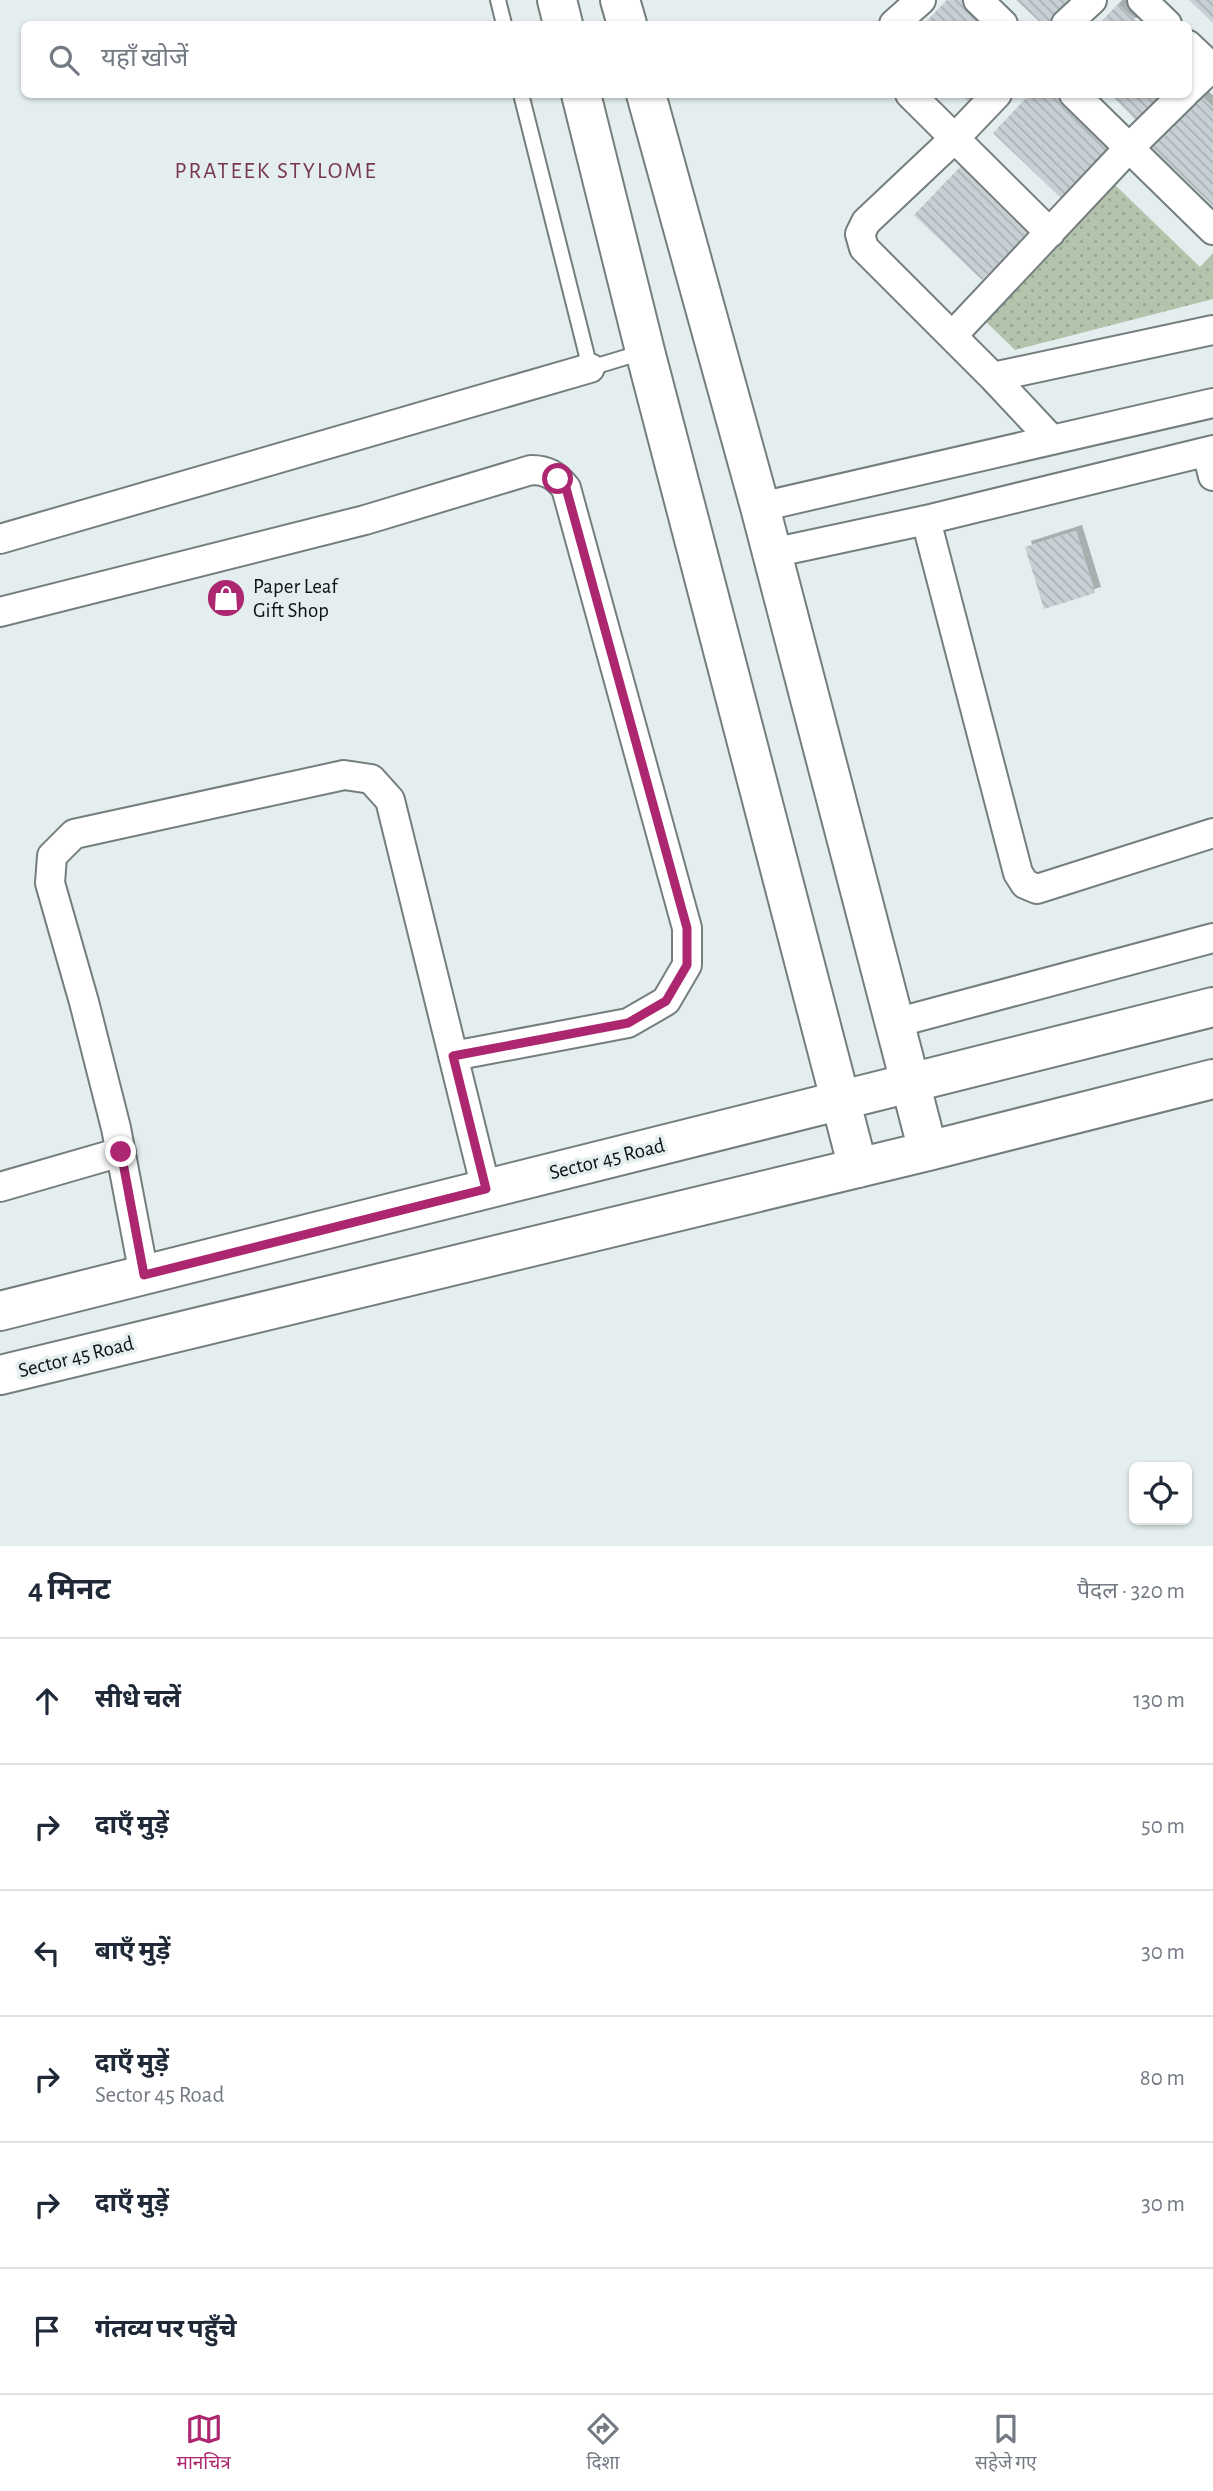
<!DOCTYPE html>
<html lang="hi">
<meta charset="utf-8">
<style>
:root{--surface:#fff;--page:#f6f6f7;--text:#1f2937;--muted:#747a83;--line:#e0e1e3;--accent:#ac2770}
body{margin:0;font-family:"Alegreya Sans","Noto Sans Devanagari",sans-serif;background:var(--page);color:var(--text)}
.controls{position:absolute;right:21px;bottom:21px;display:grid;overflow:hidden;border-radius:10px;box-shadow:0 2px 5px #0004}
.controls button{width:63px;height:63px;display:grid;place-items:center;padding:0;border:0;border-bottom:2px solid var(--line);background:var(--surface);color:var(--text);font:35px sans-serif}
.stop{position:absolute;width:21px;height:21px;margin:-16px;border:5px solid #ac2770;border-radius:50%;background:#fff}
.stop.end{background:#ac2770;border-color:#fff;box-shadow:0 2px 7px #0008}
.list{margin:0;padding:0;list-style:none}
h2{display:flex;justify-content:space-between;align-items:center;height:91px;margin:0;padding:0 28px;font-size:30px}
h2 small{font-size:23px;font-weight:400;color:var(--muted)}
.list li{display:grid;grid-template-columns:46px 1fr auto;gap:21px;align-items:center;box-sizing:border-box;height:126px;padding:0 28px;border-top:2px solid var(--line)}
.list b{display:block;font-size:26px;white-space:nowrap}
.list p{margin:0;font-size:23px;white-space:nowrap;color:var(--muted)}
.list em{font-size:23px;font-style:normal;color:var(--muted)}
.icon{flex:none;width:38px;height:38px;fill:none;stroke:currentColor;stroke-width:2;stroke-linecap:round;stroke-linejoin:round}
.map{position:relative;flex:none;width:1213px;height:1546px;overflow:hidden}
.search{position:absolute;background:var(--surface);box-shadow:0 2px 5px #0004;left:21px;right:21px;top:21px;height:77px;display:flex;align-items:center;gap:18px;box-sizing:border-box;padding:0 24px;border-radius:10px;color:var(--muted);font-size:26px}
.sheet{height:847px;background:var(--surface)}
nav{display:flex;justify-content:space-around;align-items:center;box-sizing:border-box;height:98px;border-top:2px solid var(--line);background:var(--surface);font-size:19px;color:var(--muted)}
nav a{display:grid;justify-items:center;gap:4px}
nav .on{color:var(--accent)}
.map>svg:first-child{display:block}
.grass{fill:url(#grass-dots)}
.building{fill:url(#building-back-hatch);filter:url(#shadow)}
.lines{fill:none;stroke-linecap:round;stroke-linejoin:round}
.lane-casing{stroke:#757e7e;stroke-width:18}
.street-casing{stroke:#757e7e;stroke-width:32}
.secondary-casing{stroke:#757e7e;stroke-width:42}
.lane{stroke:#fff;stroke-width:14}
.street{stroke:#fff;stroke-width:28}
.secondary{stroke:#fff;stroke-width:38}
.route{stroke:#ac2770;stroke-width:9}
.labels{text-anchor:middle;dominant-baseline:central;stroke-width:7;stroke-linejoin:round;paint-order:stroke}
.poi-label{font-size:21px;fill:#0e1212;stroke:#e4eeef;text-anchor:start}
.street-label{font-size:21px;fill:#0e1212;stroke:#e4eeef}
.neighbourhood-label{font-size:23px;letter-spacing:2px;fill:#783655;stroke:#e4eeef}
</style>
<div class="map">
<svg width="1213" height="1546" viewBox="0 0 1213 1546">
<defs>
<pattern id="grass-dots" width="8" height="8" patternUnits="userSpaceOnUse" patternTransform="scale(1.75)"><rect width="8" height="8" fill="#b3c3ac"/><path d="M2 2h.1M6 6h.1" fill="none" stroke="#99a693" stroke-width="1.8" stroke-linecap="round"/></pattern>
<pattern id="building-back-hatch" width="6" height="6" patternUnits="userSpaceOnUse" patternTransform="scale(1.75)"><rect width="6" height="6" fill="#c8d0d5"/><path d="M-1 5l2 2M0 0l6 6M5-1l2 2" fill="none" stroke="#abb2b6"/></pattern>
<filter id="shadow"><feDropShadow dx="6" dy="-6" stdDeviation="0" flood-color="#0004"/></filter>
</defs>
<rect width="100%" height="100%" fill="#e4eeef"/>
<path class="grass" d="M 1113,183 L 1200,267 L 1213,253 L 1213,299 L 1015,350 L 982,318 Z"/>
<path class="building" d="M 947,0 L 965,0 L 990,24 L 924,24 Z
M 1016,0 L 1084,0 L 1060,24 L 1042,24 Z
M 1189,0 L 1213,0 L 1213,23 Z
M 1118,4 L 1140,24 L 1099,24 Z
M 1197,92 L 1213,107 L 1213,206 L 1148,144 Z
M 960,94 L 988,94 L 975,108 Z
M 1030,94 L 1055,94 L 1110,147 L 1061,198 L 993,133 Z
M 1110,94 L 1162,94 L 1137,121 Z
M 963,164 L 1031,229 L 982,280 L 914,215 Z
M 1076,531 L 1095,593 L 1044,609 L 1025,547 Z"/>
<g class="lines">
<g class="lane-casing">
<path id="lane" d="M 498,0 L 504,24
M 521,94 L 590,368 L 643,352"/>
</g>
<g class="street-casing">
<path id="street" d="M 978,0 L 1003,24
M 1142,0 L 1167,24
M 894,24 L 921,0
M 1066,24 L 1092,0
M 1188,45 L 1213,69
M 1188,90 L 1213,66
M 910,94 L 1050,233
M 997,94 L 955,138 L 866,222 L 860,234 L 864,248 L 993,377 L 1052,440
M 1074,94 L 1213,230
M 952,336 L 1129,148 L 1184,94
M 993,377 L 1213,330
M 1207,452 L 1213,476
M 760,507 L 1213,403
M 926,520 L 1018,873 L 1025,884 L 1037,889 L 1213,833
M 0,539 L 590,368
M 772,553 L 926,520 L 1213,450
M 0,612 L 365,520 L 531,470 C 547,470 555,475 566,488 L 687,928 L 687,965 L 666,1001 L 628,1023 L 453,1056
M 895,1023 L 1213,938
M 0,1187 L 121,1152
M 144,1275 L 116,1128 L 84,1002 L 50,883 L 52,856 L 74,834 L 344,775 L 371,779 L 390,800 L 486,1189"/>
</g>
<g class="secondary-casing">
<path id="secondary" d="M 557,0 L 563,24
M 620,0 L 627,24
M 581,94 L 645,351 L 858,1168
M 646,94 L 760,507 L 928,1151
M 0,1311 L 1213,1007
M 0,1375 L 928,1151 L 1213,1079"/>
</g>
<use href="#lane" class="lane"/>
<use href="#street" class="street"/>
<use href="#secondary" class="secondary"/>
</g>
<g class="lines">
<path class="route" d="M 121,1152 L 144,1275 L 486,1189 L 453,1056 L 628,1023 L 666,1001 L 687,965 L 687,928 L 566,488 L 558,479"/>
</g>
<defs>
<g id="shop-disc" transform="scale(2.0125)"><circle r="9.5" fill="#ac2770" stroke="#e4eeef"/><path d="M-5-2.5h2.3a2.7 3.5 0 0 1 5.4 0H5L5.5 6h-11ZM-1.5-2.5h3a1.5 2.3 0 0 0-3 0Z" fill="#fff"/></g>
</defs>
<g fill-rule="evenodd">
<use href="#shop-disc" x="226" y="598"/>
</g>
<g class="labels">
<g class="poi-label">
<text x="253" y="586">Paper Leaf<tspan x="253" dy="24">Gift Shop</tspan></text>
</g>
<g class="street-label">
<text transform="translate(607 1159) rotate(-14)">Sector 45 Road</text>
<text transform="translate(76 1357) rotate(-14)">Sector 45 Road</text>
</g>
<g class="neighbourhood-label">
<text x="276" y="171">PRATEEK STYLOME</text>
</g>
</g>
</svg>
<div class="controls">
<button><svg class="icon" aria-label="locate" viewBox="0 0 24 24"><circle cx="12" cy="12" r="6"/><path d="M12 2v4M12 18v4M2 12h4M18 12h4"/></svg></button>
</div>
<div class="stop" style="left:558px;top:479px"></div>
<div class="stop end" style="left:121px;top:1152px"></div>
<div class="search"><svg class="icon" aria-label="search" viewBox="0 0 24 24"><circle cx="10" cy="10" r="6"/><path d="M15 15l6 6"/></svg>यहाँ खोजें</div>
</div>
<section class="sheet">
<h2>4 मिनट<small>पैदल · 320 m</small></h2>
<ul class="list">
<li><svg class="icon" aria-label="ahead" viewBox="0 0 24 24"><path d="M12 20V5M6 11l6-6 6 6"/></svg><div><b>सीधे चलें</b></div><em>130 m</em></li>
<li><svg class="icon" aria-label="right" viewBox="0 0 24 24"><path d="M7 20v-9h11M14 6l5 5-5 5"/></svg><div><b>दाएँ मुड़ें</b></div><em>50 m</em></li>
<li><svg class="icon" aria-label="left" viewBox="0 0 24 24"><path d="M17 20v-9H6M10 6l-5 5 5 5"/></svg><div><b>बाएँ मुड़ें</b></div><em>30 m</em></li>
<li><svg class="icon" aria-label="right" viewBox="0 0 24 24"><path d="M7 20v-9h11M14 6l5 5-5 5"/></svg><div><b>दाएँ मुड़ें</b><p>Sector 45 Road</p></div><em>80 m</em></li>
<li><svg class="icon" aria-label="right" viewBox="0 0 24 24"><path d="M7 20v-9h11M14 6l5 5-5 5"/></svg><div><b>दाएँ मुड़ें</b></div><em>30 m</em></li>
<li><svg class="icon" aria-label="arrive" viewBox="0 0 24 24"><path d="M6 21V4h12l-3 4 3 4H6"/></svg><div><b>गंतव्य पर पहुँचे</b></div></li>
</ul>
</section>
<nav>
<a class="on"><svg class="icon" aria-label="map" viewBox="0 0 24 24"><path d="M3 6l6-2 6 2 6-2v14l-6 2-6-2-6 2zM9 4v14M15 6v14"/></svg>मानचित्र</a>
<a><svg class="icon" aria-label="directions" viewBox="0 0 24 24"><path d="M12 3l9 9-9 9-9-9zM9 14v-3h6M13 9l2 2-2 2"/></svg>दिशा</a>
<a><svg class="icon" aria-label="saved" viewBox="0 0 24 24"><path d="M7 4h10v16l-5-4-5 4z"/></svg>सहेजे गए</a>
</nav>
